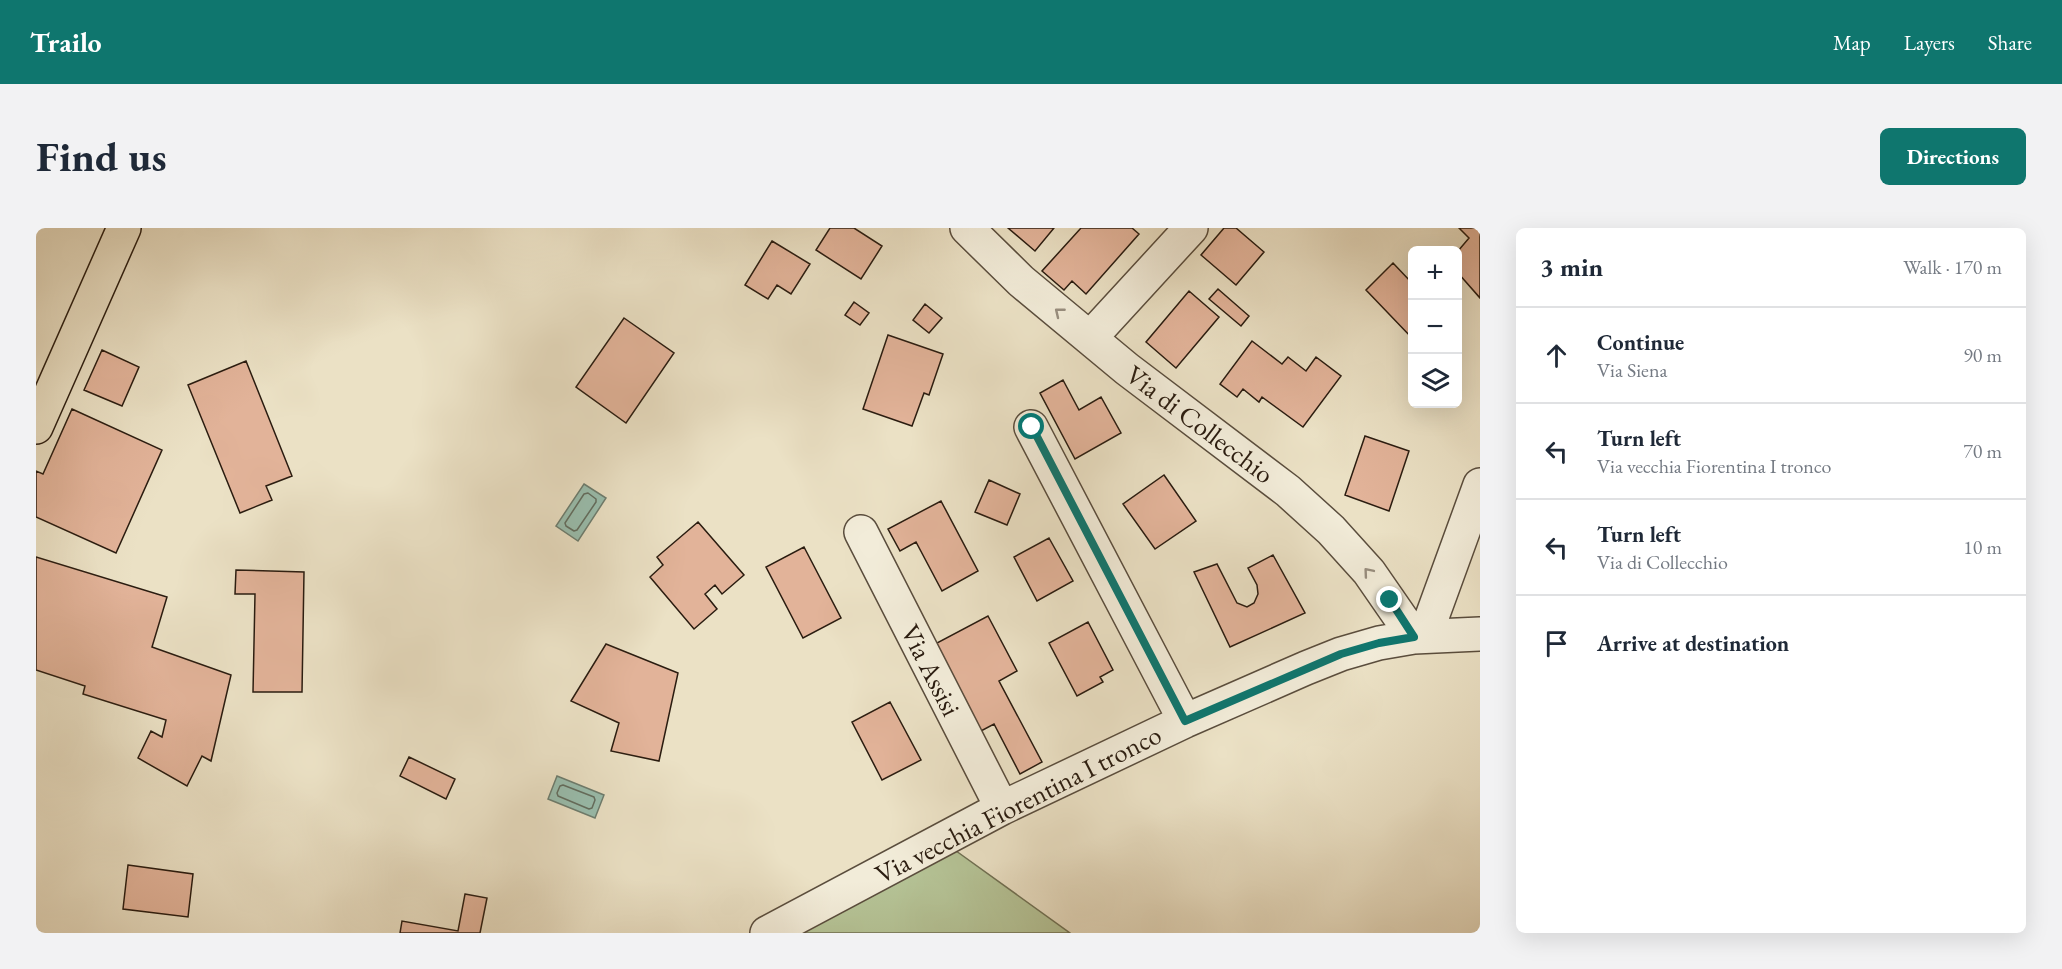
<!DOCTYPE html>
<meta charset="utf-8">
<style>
body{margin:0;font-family:"EB Garamond",serif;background:#f2f2f3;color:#1f2937}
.controls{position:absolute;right:18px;top:18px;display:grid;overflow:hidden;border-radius:9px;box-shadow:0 6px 24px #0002}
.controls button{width:54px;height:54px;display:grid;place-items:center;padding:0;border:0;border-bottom:2px solid #e0e1e3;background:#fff;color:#1f2937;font:30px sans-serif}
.stop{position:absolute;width:18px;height:18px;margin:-14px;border:4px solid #0f766e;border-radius:50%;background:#fff}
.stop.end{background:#0f766e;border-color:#fff;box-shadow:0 2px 6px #0008}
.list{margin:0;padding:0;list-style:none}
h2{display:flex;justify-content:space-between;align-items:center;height:78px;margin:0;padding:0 24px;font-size:26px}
h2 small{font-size:20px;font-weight:400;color:#747a83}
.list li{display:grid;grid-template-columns:39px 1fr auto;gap:18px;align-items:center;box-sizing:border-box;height:96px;padding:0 24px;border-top:2px solid #e0e1e3}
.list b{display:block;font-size:22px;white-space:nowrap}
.list p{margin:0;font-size:20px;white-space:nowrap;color:#747a83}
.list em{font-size:20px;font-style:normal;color:#747a83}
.icon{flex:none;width:33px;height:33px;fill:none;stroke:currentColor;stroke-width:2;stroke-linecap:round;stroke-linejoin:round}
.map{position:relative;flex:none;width:1444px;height:705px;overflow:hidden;border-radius:9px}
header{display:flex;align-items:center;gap:36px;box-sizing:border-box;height:84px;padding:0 30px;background:#0f766e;color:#fff}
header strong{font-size:28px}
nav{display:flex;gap:33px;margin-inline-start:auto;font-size:21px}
.intro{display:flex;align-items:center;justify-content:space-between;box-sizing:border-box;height:144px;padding:0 36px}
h1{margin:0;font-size:42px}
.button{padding:15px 27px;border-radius:9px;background:#0f766e;color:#fff;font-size:21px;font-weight:700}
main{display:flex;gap:36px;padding:0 36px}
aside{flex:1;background:#fff;border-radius:9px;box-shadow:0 6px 24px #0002}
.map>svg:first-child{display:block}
.green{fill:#b5c396;stroke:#707053;stroke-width:1.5}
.water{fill:#99beae;stroke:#6d7d6f;stroke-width:1.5}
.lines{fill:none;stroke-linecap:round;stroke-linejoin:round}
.shore{stroke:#626d5f;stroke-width:1.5}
.building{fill:#e2b399;stroke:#2a1c10;stroke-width:1.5}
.minor-casing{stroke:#5a4d3d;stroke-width:36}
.major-casing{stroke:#2a1c10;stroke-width:36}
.minor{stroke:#f2ecd9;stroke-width:33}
.major{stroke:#ebe1c5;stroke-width:33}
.oneway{stroke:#988e7f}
.route{stroke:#0f766e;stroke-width:8}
.labels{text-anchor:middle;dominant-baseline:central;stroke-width:5;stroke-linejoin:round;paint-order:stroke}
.street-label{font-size:27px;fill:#2a1c10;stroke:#f2ecd9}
</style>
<header>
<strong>Trailo</strong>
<nav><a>Map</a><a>Layers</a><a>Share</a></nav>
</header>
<div class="intro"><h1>Find us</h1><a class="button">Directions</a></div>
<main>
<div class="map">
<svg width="1444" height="705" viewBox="0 0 1444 705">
<rect width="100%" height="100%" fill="#ebe1c5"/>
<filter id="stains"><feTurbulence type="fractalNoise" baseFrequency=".00333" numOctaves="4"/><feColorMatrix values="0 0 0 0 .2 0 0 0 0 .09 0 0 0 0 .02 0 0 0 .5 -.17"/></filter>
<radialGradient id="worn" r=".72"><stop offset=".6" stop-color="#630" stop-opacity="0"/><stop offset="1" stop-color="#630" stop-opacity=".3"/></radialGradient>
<path class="green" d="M916 620 1034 705H759Z"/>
<path class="water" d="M548 256 570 270 542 313 520 298Z
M521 548 568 567 559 590 512 571Z"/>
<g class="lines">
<path class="shore" d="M552 265 560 271V274L541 302 538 303 530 298 529 295 548 266Z
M527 557 558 569 559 572 556 580 553 581 522 568 521 565 524 558Z"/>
</g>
<path class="building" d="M794 0H818L846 18 825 51 780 22Z
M972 0H1018L999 23Z
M1045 0H1096L1103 6 1050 66 1036 53 1028 62 1006 43Z
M1188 0H1200L1228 24 1200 57 1165 27Z
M1423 0H1444V70L1422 45V23L1433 10Z
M736 13 774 36 755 66 741 57 732 71 709 57Z
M1357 35 1376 55 1375 109 1330 62Z
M1182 61 1213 88 1205 98 1173 71Z
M1153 63 1183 89 1140 140 1110 114Z
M818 74 833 85 824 97 809 87Z
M889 76 906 90 893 105 877 92Z
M588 90 638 125 590 195 540 159Z
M852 107 907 126 893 167 888 165 876 198 827 181Z
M1216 113 1246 136 1252 129 1270 143 1280 129 1305 148 1267 199 1226 169 1223 174 1207 161 1201 169 1184 156Z
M66 122 103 139 86 178 48 162Z
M210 133 256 248 230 258 236 272 204 285 152 157Z
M1027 152 1043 182 1065 169 1085 205 1039 231 1004 165Z
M36 181 126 222 80 325 0 289V243L7 246Z
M1329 208 1373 223 1353 283 1309 267Z
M1128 247 1160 293 1119 321 1087 276Z
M953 252 984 266 971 297 939 284Z
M905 273 942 343 906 363 880 314 864 323 852 301Z
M662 294 708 347 686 366 679 357 669 366 681 381 658 401 614 349 627 337 621 329Z
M1013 310 1037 353 1001 373 978 329Z
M768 319 805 390 767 410 730 339Z
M1237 327 1269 385 1194 419 1158 344 1181 336 1201 375 1211 379 1218 375 1222 366 1221 357 1212 340Z
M0 329 131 369 116 419 195 447 175 533 166 528 151 558 102 530 115 503 126 509 130 492 47 466 49 458 0 442Z
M200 342 268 344 266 464H217L219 366H199Z
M952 388 981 443 963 453 1006 534 984 546 958 496 945 503 899 416Z
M1052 394 1077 442 1064 449 1067 454 1041 468 1013 415Z
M570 416 642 445 623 533 575 523 583 495 535 473Z
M854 474 885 532 846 552 816 494Z
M373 529 419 551 410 571 364 548Z
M92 637 157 646 152 689 87 681Z
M429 666 451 670 444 705H364L366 693 422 703Z"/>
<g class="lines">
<g class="minor-casing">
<path id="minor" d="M931 0 985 53 1091 141 1252 263 1295 302 1333 344 1378 409
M1054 110 1155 0
M995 199 1149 493
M825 304 966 580
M1389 408 1444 257
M731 705 966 580 1149 493 1270 440 1305 426 1343 415 1378 409 1444 406"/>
</g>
<g class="major-casing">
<path id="major" d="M0 199 88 0"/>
</g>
<use href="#minor" class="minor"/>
<use href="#major" class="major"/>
</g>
<defs><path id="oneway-chevron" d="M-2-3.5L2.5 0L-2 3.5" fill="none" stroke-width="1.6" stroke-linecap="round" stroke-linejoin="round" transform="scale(1.5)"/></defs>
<g class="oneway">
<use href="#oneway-chevron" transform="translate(1023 84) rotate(-141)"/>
<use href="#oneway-chevron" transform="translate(1332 344) rotate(-130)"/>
</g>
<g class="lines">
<path class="route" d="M996 199 1149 493 1305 426 1343 415 1378 409 1354 372"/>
</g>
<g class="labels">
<g class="street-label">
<text transform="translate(1164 196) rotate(37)">Via di Collecchio</text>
<text transform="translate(895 442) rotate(63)">Via Assisi</text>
<text transform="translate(982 576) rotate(-27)">Via vecchia Fiorentina I tronco</text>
</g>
</g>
<rect width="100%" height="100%" filter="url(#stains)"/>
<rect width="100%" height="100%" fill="url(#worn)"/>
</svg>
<div class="controls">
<button>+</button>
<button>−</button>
<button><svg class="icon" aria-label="layers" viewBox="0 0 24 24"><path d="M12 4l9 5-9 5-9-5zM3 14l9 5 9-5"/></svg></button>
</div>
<div class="stop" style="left:996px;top:199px"></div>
<div class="stop end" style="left:1354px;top:372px"></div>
</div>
<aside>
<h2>3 min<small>Walk · 170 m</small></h2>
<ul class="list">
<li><svg class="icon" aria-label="ahead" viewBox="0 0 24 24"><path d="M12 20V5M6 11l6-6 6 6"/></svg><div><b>Continue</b><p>Via Siena</p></div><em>90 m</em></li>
<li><svg class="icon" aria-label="left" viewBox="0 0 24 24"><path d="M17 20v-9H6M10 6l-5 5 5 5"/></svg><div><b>Turn left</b><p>Via vecchia Fiorentina I tronco</p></div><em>70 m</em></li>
<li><svg class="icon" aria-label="left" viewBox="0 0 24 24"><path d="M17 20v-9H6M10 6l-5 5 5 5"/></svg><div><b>Turn left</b><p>Via di Collecchio</p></div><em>10 m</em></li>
<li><svg class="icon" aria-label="arrive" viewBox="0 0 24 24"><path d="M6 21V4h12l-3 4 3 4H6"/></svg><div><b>Arrive at destination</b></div></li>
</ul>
</aside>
</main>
